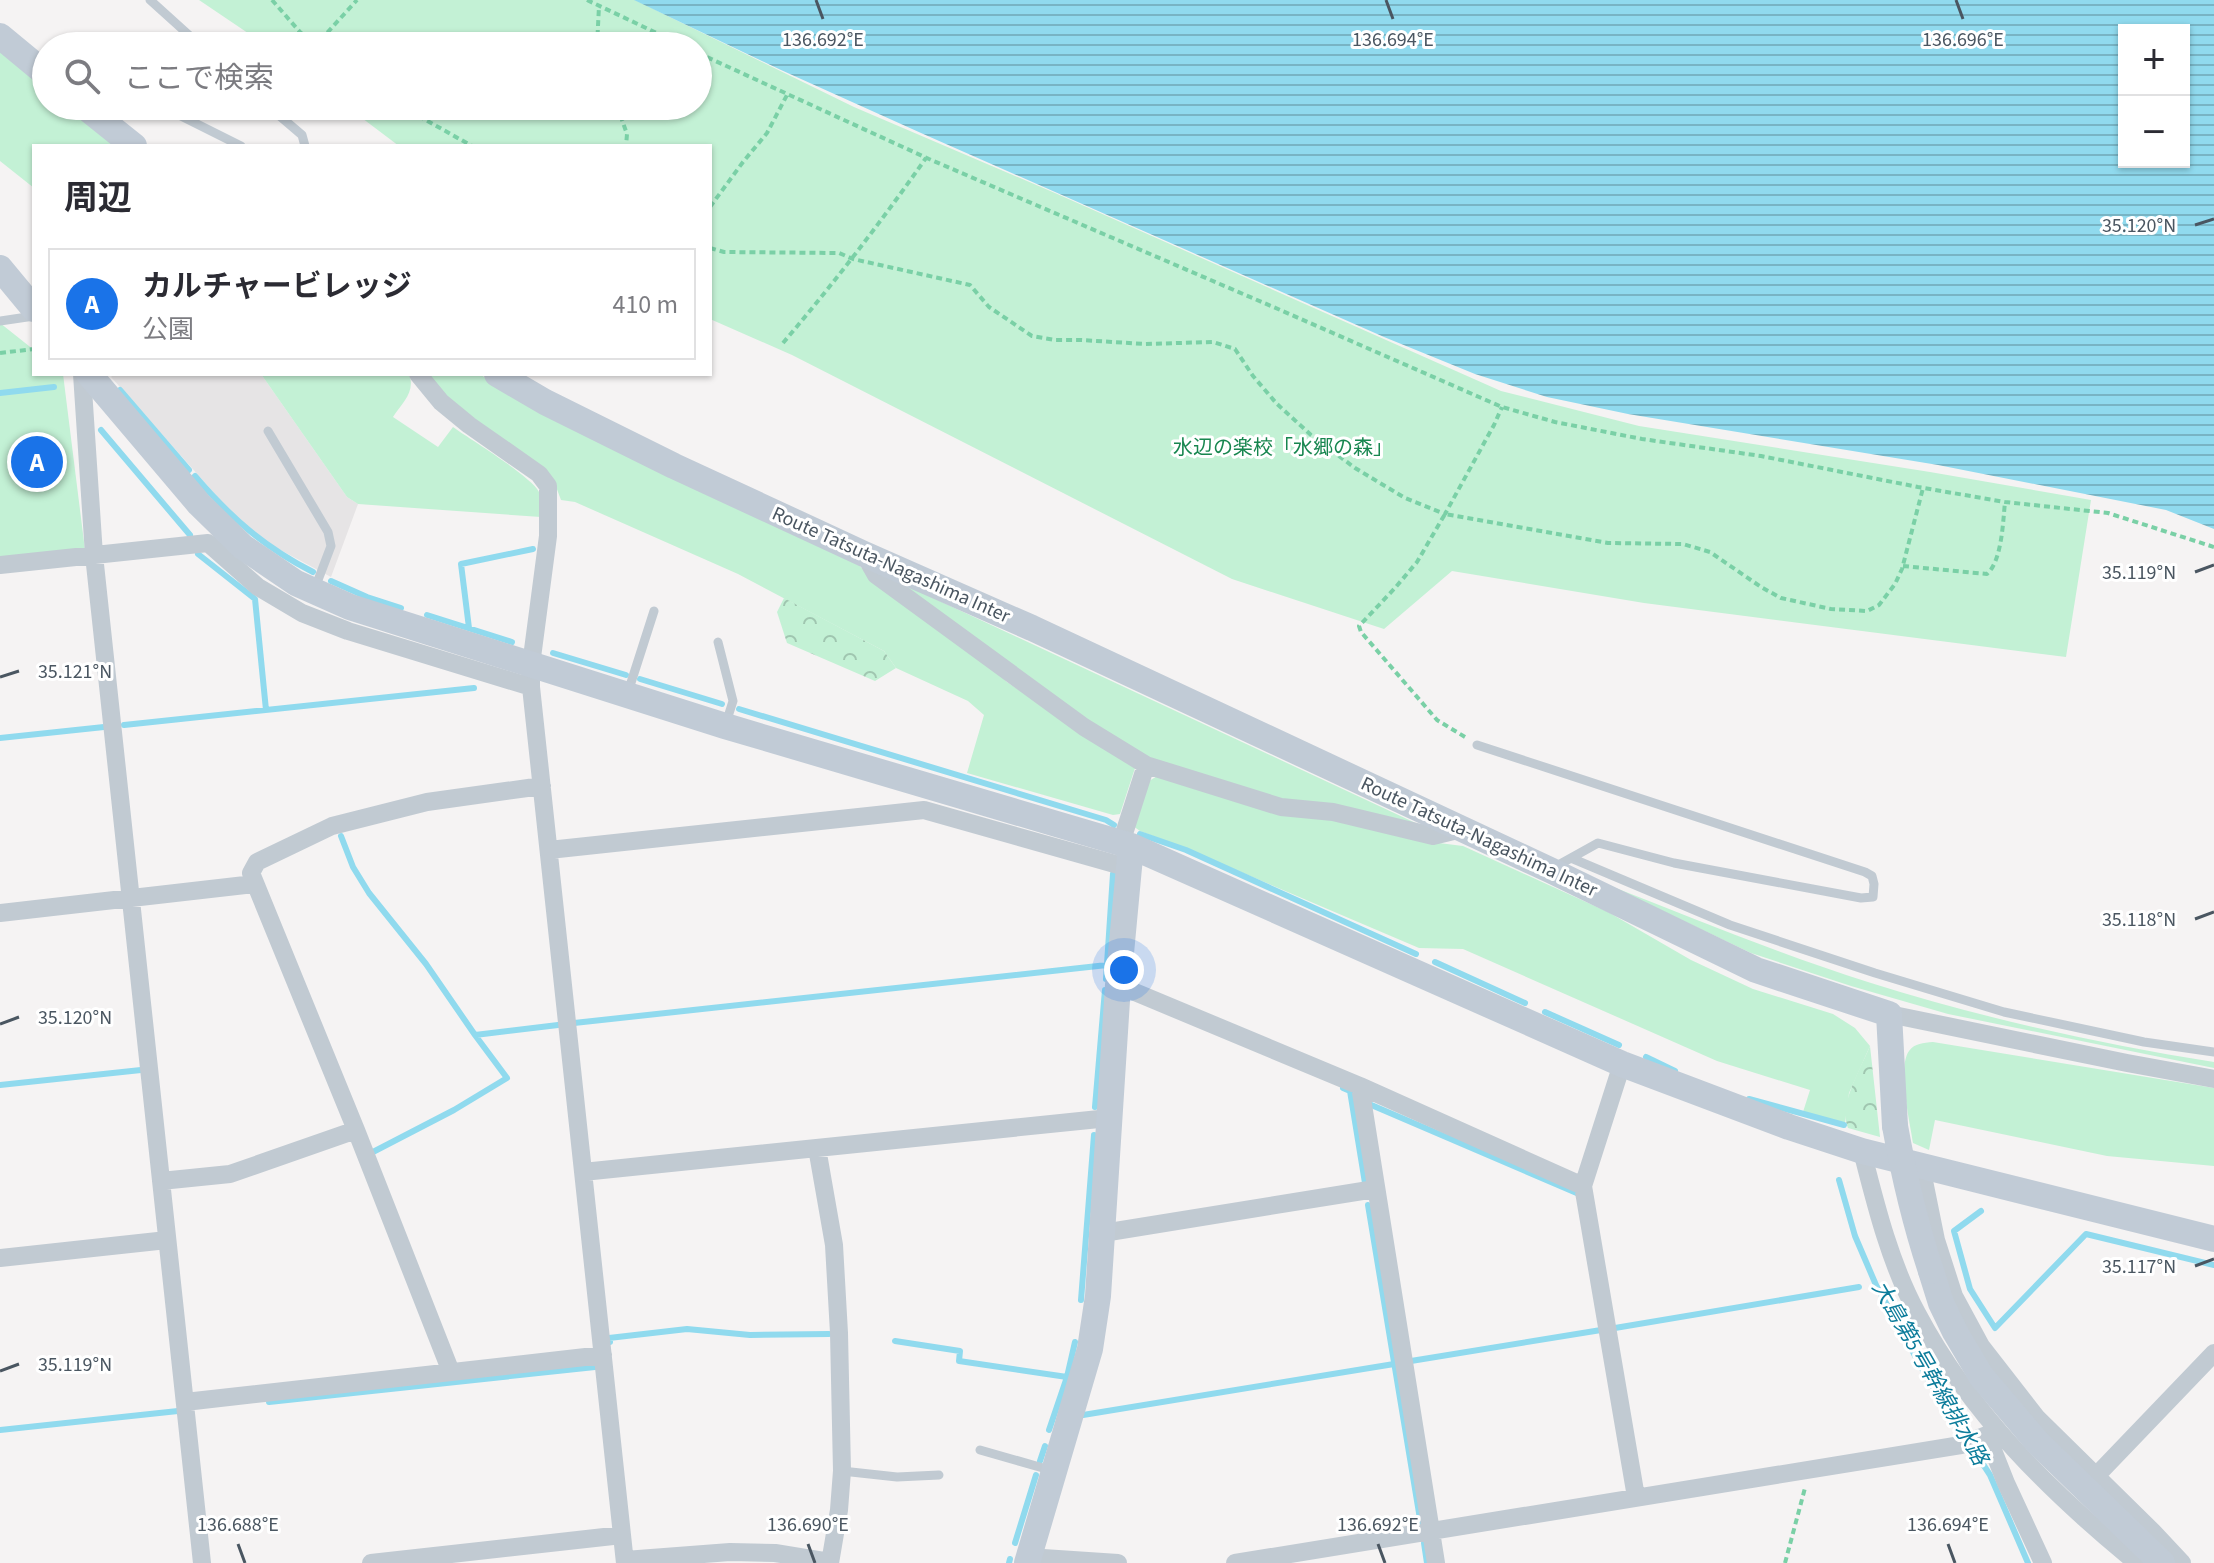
<!DOCTYPE html>
<html lang="ja">
<meta charset="utf-8">
<style>
body{margin:0;font-family:"Source Sans 3","Noto Sans JP",sans-serif;background:#f2f2f3;color:#2b2b33}
.controls{position:absolute;right:24px;top:24px;display:grid;overflow:hidden;border-radius:0px;box-shadow:0 2px 6px #0004}
.controls button{width:72px;height:72px;display:grid;place-items:center;padding:0;border:0;border-bottom:2px solid #e1e1e2;background:#fff;color:#2b2b33;font:40px sans-serif}
.you{position:absolute;left:1124px;top:970px;width:28px;height:28px;margin:-20px;border:6px solid #fff;border-radius:50%;background:#1a73e8;box-shadow:0 0 0 12px #1a73e833}
.badge{display:grid;place-items:center;width:52px;height:52px;border-radius:50%;background:#1a73e8;color:#fff;font-size:26px;font-weight:700}
.pin{position:absolute;translate:-50% -50%;border:4px solid #fff;box-shadow:0 2px 8px #0006}
.list{margin:0;padding:0;list-style:none}
h2{display:flex;justify-content:space-between;align-items:center;height:104px;margin:0;padding:0 32px;font-size:34px}
h2 small{font-size:26px;font-weight:400;color:#7c7c81}
.list li{display:grid;grid-template-columns:52px 1fr auto;gap:24px;align-items:center;box-sizing:border-box;height:112px;margin:0 16px 16px;padding:0 16px;border:2px solid #e1e1e2;border-radius:0px}
.list b{display:block;font-size:30px;white-space:nowrap}
.list p{margin:0;font-size:26px;white-space:nowrap;color:#7c7c81}
.list em{font-size:26px;font-style:normal;color:#7c7c81}
.icon{flex:none;width:44px;height:44px;fill:none;stroke:currentColor;stroke-width:2;stroke-linecap:round;stroke-linejoin:round}
.map{position:relative;flex:none;width:2214px;height:1563px;overflow:hidden}
.search{position:absolute;background:#fff;box-shadow:0 2px 6px #0004;left:32px;top:32px;width:680px;height:88px;display:flex;align-items:center;gap:20px;box-sizing:border-box;padding:0 28px;border-radius:44px;color:#7c7c81;font-size:30px}
.panel{position:absolute;background:#fff;box-shadow:0 2px 6px #0004;left:32px;top:144px;width:680px;height:232px;border-radius:0px}
.map>svg:first-child{display:block}
.education{fill:#e6e4e5}
.green{fill:#c3f1d5}
.forest{fill:url(#forest-crowns)}
.water{fill:url(#water-rules);fill-rule:evenodd}
.lines{fill:none;stroke-linecap:round;stroke-linejoin:round}
.stream{stroke:#90daee;stroke-width:6}
.path{stroke:#7ad0a6;stroke-width:4;stroke-dasharray:6 4;stroke-linecap:butt}
.lane{stroke:#c1cad2;stroke-width:9}
.street{stroke:#c1cad2;stroke-width:18}
.secondary{stroke:#c1cbd6;stroke-width:26}
.secondary-bridge{stroke:#c1cbd6;stroke-width:26}
.ticks{fill:none;stroke:#4a5661;stroke-width:3}
.labels{text-anchor:middle;dominant-baseline:central;stroke-width:6;stroke-linejoin:round;paint-order:stroke}
.park-label{font-size:20px;fill:#17864f;stroke:#fff}
.street-label{font-size:20px;fill:#4a5661;stroke:#fff}
.water-label{font-size:22px;font-style:italic;fill:#0c7c9b;stroke:#fff}
.ticks-label{font-size:20px;text-anchor:middle;fill:#4a5661;stroke:#fff;stroke-width:6;stroke-linejoin:round;paint-order:stroke}
</style>
<div class="map">
<svg width="2214" height="1563" viewBox="0 0 2214 1563">
<defs>
<pattern id="forest-crowns" width="20" height="18" patternUnits="userSpaceOnUse" patternTransform="scale(2)"><rect width="20" height="18" fill="#c3f1d5"/><path d="M2 6a3 3 0 1 1 6 0M12 15a3 3 0 1 1 6 0" fill="none" stroke="#a0c6b0"/></pattern>
<pattern id="water-rules" width="6" height="5" patternUnits="userSpaceOnUse" patternTransform="scale(2)"><rect width="6" height="5" fill="#90daee"/><path d="M0 2.5h6" fill="none" stroke="#78b4c4"/></pattern>
</defs>
<rect width="100%" height="100%" fill="#f5f3f3"/>
<path class="education" d="M114 374H261L347 497 358 504 331 577 273 546 246 526 223 503 111 377Z"/>
<path class="green" d="M199 0H635L854 107 1055 193 1501 391 1639 426 1930 472 2091 500 2066 657 1644 603 1452 571 1384 629 1232 579 792 355 710 319V146H399L346 106H698V46H267Z
M0 48 46 84V106H75L127 146H34V188L0 161Z
M0 323 34 350V374H63L85 550 0 560Z
M261 374H409C416 392 402 403 393 417L438 447 453 427C471 440 531 476 539 492 543 500 542 509 541 517L358 504 347 497Z
M427 374H479L543 410 858 564 874 582 977 653 1007 682 1135 768 1120 814 1113 815 967 773 984 715 968 701 896 668 884 651 738 574 575 502 561 500 555 484 466 417Z
M884 575 1422 826 1285 804 1146 758 1085 720Z
M1159 775 1333 816 1423 841 1463 846 1608 912 1691 960 1753 989 1833 1014 1855 1028 1870 1046 1849 1093 1845 1123 1803 1112 1810 1090 1717 1061 1463 949 1419 948 1187 849 1140 831 1133 826 1149 781Z
M1608 885C1695 919 1782 955 1871 983 1983 1018 2098 1044 2214 1062V1068L1948 1014 1851 986 1751 953Z
M1933 1042 2214 1088V1166L2107 1156 1935 1120 1929 1150 1913 1143C1910 1122 1897 1068 1909 1051 1915 1043 1923 1043 1933 1042Z"/>
<path class="forest" d="M784 598 884 651 896 668 875 681 787 643 777 612Z
M1870 1046 1880 1137 1848 1128C1838 1105 1861 1068 1870 1046Z"/>
<path class="water" d="M634 0H2214V529L2166 510 1938 465 1628 414 1547 397 1475 374 1384 337 921 133 781 70ZM2124 30H2184V162H2124Z"/>
<g class="lines">
<path class="stream" d="M120 390 189 470
M0 393 54 387
M101 430 190 535
M195 476C231 518 264 547 313 572
M198 554 255 599 266 710
M331 581 367 597 401 608
M427 615 512 642
M469 628 461 564 533 549
M553 653 626 675
M640 679 722 704
M739 709 1106 820 1114 825
M124 725 474 688
M0 738 104 727
M1140 834 1186 850 1416 954
M341 836 353 867 369 893 426 964 475 1035 558 1025
M1435 962 1525 1003
M1106 979 1113 874
M1545 1012 1619 1045
M574 1023 1107 965
M1646 1057 1675 1071
M0 1085 141 1070
M1343 1088 1350 1091 1365 1183
M1749 1099 1844 1125
M1369 1104 1579 1194
M1095 1107 1105 990
M371 1153 454 1110 507 1078 475 1035
M1839 1180 1855 1236 1876 1285 1929 1381 1990 1475 2028 1563
M1368 1205 1421 1525
M1981 1211 1954 1231 1970 1289 1995 1328 2086 1234 2214 1265
M1081 1300 1094 1135
M1615 1328 1859 1287
M895 1341 960 1351 959 1361 1067 1377
M610 1342 609 1338 687 1329 750 1335 829 1334
M1411 1361 1601 1330
M269 1402 595 1367
M1083 1415 1394 1364
M0 1430 178 1411
M1049 1430 1067 1377 1075 1342
M1040 1461 1045 1446
M1015 1543 1036 1475
M1424 1543 1427 1563
M1009 1563 1010 1559"/>
<path class="path" d="M272 0 300 32 316 45 357 0
M587 0 684 46
M597 46 599 6
M698 53 929 159 1278 309 1502 407 1555 422 1642 439 1761 456 1918 487 2005 502 2108 513 2214 547
M401 106 472 146
M617 106 627 134 626 146
M710 207 743 162 767 133 787 95
M710 248 724 252 839 253 853 259 970 285 989 307 1032 336 1055 340H1082L1145 344 1213 342 1235 349 1253 376 1277 404 1311 435 1355 468 1405 498 1445 514 1494 425 1502 407
M783 343C834 283 881 222 926 158
M0 353 34 349
M1903 566 1987 574C2002 561 2003 521 2005 502
M1465 737 1437 720 1361 632 1359 626 1395 588 1417 562 1445 514 1608 543 1683 544 1710 552 1761 587 1781 598 1831 609 1867 611 1879 605 1895 584 1902 569 1923 488
M1785 1563 1805 1488"/>
<path class="lane" d="M150 0 201 46
M161 106 241 146
M268 106 302 135 305 146
M0 321 34 316
M268 431 328 532 331 546 315 588
M718 642 733 701 726 723
M628 692 654 611
M1477 745 1865 872 1872 876 1874 884 1873 897 1861 898 1674 863 1598 843 1553 868
M1571 858 1730 925 1875 973 2004 1012 2144 1042 2214 1052
M980 1450 1050 1470
M842 1471 897 1477 939 1475"/>
<path class="street" d="M82 374 94 555 202 1563
M418 374 441 402 469 425 539 474 548 486V536L531 665V687L625 1563
M864 554 876 575 1084 727 1146 765 1281 807 1333 812 1433 836 1462 829
M0 565 208 543 258 587 302 613 348 631 531 687
M1121 843 1146 765
M549 850 924 810 1129 868
M0 913 254 884
M1118 985 1360 1086 1583 1186
M1889 1014 2127 1063 2214 1079
M1622 1064 1583 1186 1636 1497
M1360 1086 1436 1563
M817 1148 834 1245 839 1333 842 1471 839 1510 830 1563
M1862 1151C1876 1206 1890 1263 1917 1313 1970 1413 2050 1492 2137 1563
M1921 1166 1936 1240 1954 1296 1981 1346 2037 1418 2153 1532 2182 1563
M583 1172 1109 1118
M161 1181 230 1174 356 1130
M1103 1233 1375 1189
M0 1258 167 1240
M451 1372 356 1130 251 873 257 862 332 826 427 802 542 786
M185 1402 603 1355
M1987 1435 2006 1483 2043 1563
M2096 1476 2214 1353
M1028 1557 1118 1563
M625 1560 730 1552 775 1553 830 1562
M371 1563 622 1535
M1235 1563 1961 1445 1987 1435 1995 1428"/>
<path class="secondary" d="M0 36 46 74
M84 106 134 146
M0 268 34 309
M89 374 199 504 243 547 296 583 350 607 725 726 1131 846 1622 1064 1789 1127 1862 1151 2214 1239
M497 374 545 402 674 466 864 554 1032 628 1550 870 1756 970 1889 1014 1895 1126
M1931 1271 1941 1303 1955 1332 1981 1376 2037 1442 2162 1563
M1027 1563 1090 1349 1098 1296 1118 985 1131 846"/>
<path class="secondary-bridge" d="M1895 1126C1904 1176 1915 1223 1931 1271"/>
</g>
<path class="ticks" d="M816 0 823 19M1386 0 1393 19M1956 0 1963 19M2195 225 2214 219M2195 572 2214 565M0 677 19 671M2195 919 2214 912M0 1024 19 1017M2195 1266 2214 1259M0 1371 19 1364M238 1544 245 1563M808 1544 815 1563M1378 1544 1385 1563M1948 1544 1955 1563"/>
<g class="labels">
<g class="park-label">
<text x="1283" y="448">水辺の楽校「水郷の森」</text>
</g>
<g class="street-label">
<text transform="translate(891 565) rotate(24)">Route Tatsuta-Nagashima Inter</text>
<text transform="translate(1479 837) rotate(25)">Route Tatsuta-Nagashima Inter</text>
</g>
<g class="water-label">
<text transform="translate(1930 1373) rotate(60)">大島第5号幹線排水路</text>
</g>
</g>
<g class="ticks-label">
<text x="823" y="46">136.692°E</text>
<text x="1393" y="46">136.694°E</text>
<text x="1963" y="46">136.696°E</text>
<text x="2139" y="232">35.120°N</text>
<text x="2139" y="579">35.119°N</text>
<text x="75" y="678">35.121°N</text>
<text x="2139" y="926">35.118°N</text>
<text x="75" y="1024">35.120°N</text>
<text x="2139" y="1273">35.117°N</text>
<text x="75" y="1371">35.119°N</text>
<text x="238" y="1531">136.688°E</text>
<text x="808" y="1531">136.690°E</text>
<text x="1378" y="1531">136.692°E</text>
<text x="1948" y="1531">136.694°E</text>
</g>
</svg>
<div class="controls">
<button>+</button>
<button>−</button>
</div>
<div class="you"></div>
<div class="pin badge" style="left:37px;top:462px">A</div>
<div class="search"><svg class="icon" aria-label="search" viewBox="0 0 24 24"><circle cx="10" cy="10" r="6"/><path d="M15 15l6 6"/></svg>ここで検索</div>
<section class="panel">
<h2>周辺<small></small></h2>
<ul class="list">
<li><span class="badge">A</span><div><b>カルチャービレッジ</b><p>公園</p></div><em>410 m</em></li>
</ul>
</section>
</div>
